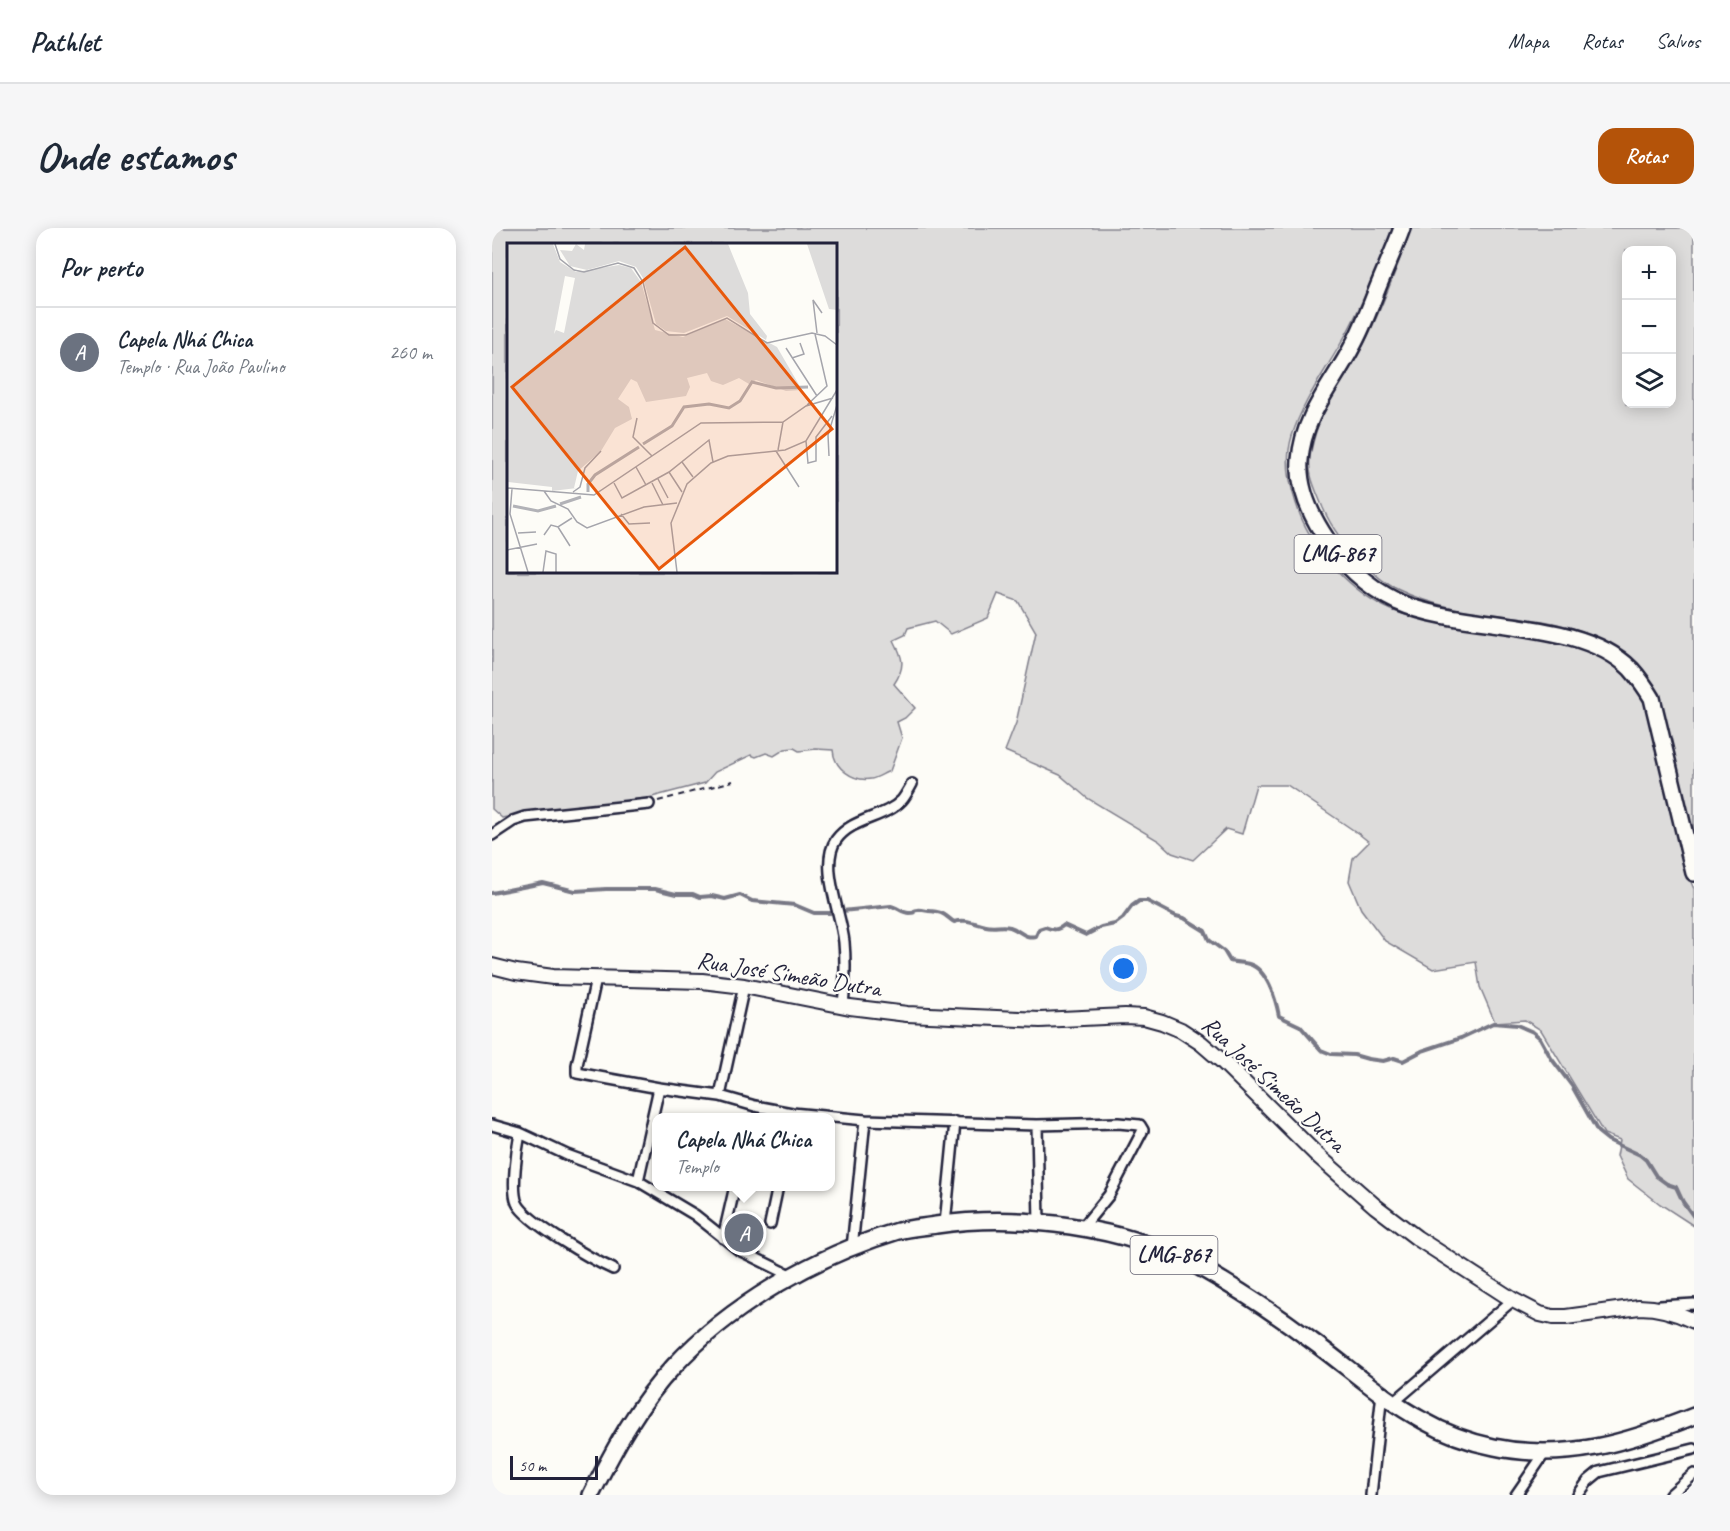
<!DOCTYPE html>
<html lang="pt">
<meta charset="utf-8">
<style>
body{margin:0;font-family:Caveat,sans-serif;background:#f6f6f7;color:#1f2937}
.controls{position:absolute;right:18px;top:18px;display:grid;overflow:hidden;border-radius:12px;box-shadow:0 3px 15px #0003}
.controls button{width:54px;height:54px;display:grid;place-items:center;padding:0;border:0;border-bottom:2px solid #e0e1e3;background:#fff;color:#1f2937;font:30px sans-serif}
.scale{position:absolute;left:18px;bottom:15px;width:88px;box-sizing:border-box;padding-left:6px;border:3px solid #22223b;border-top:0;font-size:16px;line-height:21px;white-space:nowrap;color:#22223b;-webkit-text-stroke:4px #fdfcf7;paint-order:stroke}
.you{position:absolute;left:632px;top:741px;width:21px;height:21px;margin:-15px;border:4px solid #fff;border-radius:50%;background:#1a73e8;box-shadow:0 0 0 9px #1a73e833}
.badge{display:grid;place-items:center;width:39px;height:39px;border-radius:50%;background:#b45309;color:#fff;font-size:20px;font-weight:700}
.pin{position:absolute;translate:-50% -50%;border:3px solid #fff;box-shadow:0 2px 6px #0006}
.popup{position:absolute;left:160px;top:885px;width:183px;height:78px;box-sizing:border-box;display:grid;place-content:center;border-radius:12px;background:#fff;filter:drop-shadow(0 2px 4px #0005);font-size:20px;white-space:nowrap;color:#747a83}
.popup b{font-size:22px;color:#1f2937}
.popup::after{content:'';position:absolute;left:50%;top:100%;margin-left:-12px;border:12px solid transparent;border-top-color:#fff}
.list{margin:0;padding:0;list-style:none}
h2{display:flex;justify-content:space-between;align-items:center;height:78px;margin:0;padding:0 24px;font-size:26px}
h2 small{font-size:20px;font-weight:400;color:#747a83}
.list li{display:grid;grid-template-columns:39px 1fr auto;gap:18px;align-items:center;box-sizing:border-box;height:90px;padding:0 24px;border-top:2px solid #e0e1e3}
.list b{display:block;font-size:22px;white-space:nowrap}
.list p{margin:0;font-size:20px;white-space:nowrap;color:#747a83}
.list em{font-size:20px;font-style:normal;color:#747a83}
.icon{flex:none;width:33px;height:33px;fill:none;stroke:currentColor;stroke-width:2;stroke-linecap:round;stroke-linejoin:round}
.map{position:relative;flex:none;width:1202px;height:1267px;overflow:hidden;border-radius:18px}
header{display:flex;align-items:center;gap:36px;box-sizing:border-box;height:84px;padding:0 30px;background:#fff;border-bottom:2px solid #e0e1e3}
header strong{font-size:28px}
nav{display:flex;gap:33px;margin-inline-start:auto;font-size:21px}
.intro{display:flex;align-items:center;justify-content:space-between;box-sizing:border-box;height:144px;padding:0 36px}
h1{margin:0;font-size:42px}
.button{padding:15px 27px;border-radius:18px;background:#b45309;color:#fff;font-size:21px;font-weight:700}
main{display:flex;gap:36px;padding:0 36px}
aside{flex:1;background:#fff;border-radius:18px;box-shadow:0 3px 15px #0003}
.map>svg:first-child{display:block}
.green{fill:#dddcdb;stroke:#807f8b;stroke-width:1.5;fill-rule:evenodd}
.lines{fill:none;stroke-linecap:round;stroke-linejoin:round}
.stream{stroke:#787885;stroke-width:4}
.street-casing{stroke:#22223b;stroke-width:14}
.secondary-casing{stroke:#22223b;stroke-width:18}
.primary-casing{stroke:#22223b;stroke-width:20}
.path{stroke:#22223b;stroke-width:2;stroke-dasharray:6 4.5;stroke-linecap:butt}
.street{stroke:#fdfcf7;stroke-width:9}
.secondary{stroke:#fdfcf7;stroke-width:14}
.primary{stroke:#fdfcf7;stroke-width:15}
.labels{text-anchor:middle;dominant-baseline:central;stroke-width:4.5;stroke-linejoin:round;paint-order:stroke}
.shield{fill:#fdfcf7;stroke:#646373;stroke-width:1.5}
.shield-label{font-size:22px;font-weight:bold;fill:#22223b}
.street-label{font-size:24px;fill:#22223b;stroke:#fdfcf7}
.inset-river{fill:none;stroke:#b2b2b7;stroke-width:3}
.inset-road{fill:none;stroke:#a5a5ac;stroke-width:1.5}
.view{fill:#e8590c;fill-opacity:0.15;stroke:#e8590c;stroke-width:3}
.inset-edge{fill:none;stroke:#22223b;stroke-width:3}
</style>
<header>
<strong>Pathlet</strong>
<nav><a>Mapa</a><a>Rotas</a><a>Salvos</a></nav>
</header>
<div class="intro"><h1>Onde estamos</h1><a class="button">Rotas</a></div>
<main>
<aside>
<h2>Por perto<small></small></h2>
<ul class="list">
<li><span class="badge" style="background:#6b7280">A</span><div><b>Capela Nhá Chica</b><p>Templo · Rua João Paulino</p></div><em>260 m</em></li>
</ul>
</aside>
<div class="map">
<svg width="1202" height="1267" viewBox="0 0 1202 1267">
<rect width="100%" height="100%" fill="#fdfcf7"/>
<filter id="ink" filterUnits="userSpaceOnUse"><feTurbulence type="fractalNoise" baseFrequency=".0167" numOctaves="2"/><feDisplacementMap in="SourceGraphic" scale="12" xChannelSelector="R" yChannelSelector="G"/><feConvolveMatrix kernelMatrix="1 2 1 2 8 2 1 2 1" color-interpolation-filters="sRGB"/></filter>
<g filter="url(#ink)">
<path class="green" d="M0 0H901C886 36 872 74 853 108 835 141 811 172 800 208 792 235 798 259 807 284 822 324 862 367 902 383 926 392 953 395 978 399 1009 404 1041 408 1072 413 1109 424 1140 441 1155 478L1187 619 1194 642 1202 661V998L1168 976 1136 951 1125 928 1128 912 1112 906 1049 802 1033 792 1003 794 988 759 984 734 941 741 893 713 869 681 857 653 861 630 877 614 867 606 795 557H764L750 606 734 601 701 632 680 625 667 613 595 570 568 547 513 523 524 495 544 404 526 373 506 366 496 390 459 406 443 393 416 400 413 407 402 412C411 430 414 438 402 456L423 480 413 490 405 494 410 510 398 543C392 545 385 550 379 551 361 554 342 540 341 522L324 521 307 523 302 520 293 521 282 528 274 525 264 529 259 527 223 544 213 555 156 570 35 585 10 590 0 581ZM16 16H344V344H16Z
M919 0H1202V614L1167 467C1102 363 999 407 907 362 893 356 881 345 871 335 854 319 840 301 831 280 823 260 814 245 819 223 821 214 824 202 828 193 839 167 858 143 871 118 890 80 905 40 919 0ZM1134 22H1180V176H1134Z"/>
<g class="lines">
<path class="stream" d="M0 665 51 655 83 663 114 661H163L184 666H201L208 669 220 668 233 671 248 667 260 673 303 677 322 685H338
M350 683 399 678C405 679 411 685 417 685 427 685 417 683 426 682 427 681 435 683 436 683 451 684 450 685 462 694 474 690 483 696 494 698 502 700 510 697 518 699 528 702 532 711 544 708L547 701 553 699C561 702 565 703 572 697L594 707 609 699 623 696 631 690 640 678 647 673H655L684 688 692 690 713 703 717 712 732 723 738 733C745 735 751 734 757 736 775 741 784 772 787 788L808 798 829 822 839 826 862 827 876 831 891 833 902 830 911 833 930 823 969 810 1001 795 1025 797 1041 804 1048 810 1059 830 1080 858 1106 904 1116 912 1148 927 1154 932 1164 948 1175 956 1184 959 1191 974 1202 989"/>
<g class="street-casing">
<path id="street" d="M0 607 21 593 33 589 157 576
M104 751 85 837V845L167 860 228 868 263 878 300 885 373 892 545 897 626 895 648 897 651 902 617 967 590 1000
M351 778C353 756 354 736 352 714 349 685 327 637 344 612 361 589 392 591 410 572 414 567 417 561 420 556
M228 868 252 758
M0 897 28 905 75 927 146 953 203 987 247 1022 300 1048
M545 897 547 995
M28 905C25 921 19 961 25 975 34 994 101 1032 121 1041
M146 953 167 860
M278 996 286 958
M453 996 463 894
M231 1010 243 958
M360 1020 373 892
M1168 1078 1202 1076
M902 1174 1021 1072
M879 1267 890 1165
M1024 1267 1052 1226
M1086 1267 1096 1253 1107 1244 1202 1221
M1178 1267 1202 1246"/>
</g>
<g class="secondary-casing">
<path id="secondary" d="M0 738 24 744 61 749 210 753 252 758 358 779 415 786 548 792 633 788 652 789 670 794 689 802 709 815 731 834 825 927 883 978 925 1010 1021 1072 1048 1086 1061 1089H1074L1147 1079C1167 1079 1184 1084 1202 1093"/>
</g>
<g class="primary-casing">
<path id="primary" d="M910 0C903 20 894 39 886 59 878 79 871 99 861 117 842 155 811 187 808 232 806 257 817 283 830 304 848 334 875 359 906 374 973 404 1086 388 1139 441 1147 450 1154 460 1160 470L1202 645
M99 1267C122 1221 146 1176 182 1138 239 1076 326 1027 406 1003 418 1000 432 999 444 997 528 985 632 998 707 1039 746 1061 784 1086 820 1113 855 1138 892 1172 930 1192 951 1204 977 1214 1002 1219 1073 1234 1137 1214 1202 1188"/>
</g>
<path class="path" d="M166 573 241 553"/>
<use href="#street" class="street"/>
<use href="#secondary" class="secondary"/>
<use href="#primary" class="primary"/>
</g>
</g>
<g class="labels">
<g class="shield">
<rect x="802.5" y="307" width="87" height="38" rx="4.5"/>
<rect x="638.5" y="1008" width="87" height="38" rx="4.5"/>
</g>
<g class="shield-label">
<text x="846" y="326">LMG-867</text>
<text x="682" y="1027">LMG-867</text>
</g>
<g class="street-label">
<text transform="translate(297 746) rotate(9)">Rua José Simeão Dutra</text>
<text transform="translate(782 856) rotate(43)">Rua José Simeão Dutra</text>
</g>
</g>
<g transform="translate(15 15)">
<rect width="330" height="330" fill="#fdfcf7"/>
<path d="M0 1H46L53 19 69 29 112 22 124 25 134 39 148 87 176 94 218 76 270 104 295 147 279 148 249 137 242 141 232 135 216 142 204 138 200 130 180 135 183 144 179 153 139 159 130 139 124 136 111 156 122 164 125 176 108 185 94 208 71 228 67 245H70L45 248V244L0 239ZM58 33 68 35 57 90 49 87 47 91ZM69 1 77 7 78 1H221L241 50 243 71 260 93 259 97 220 73 177 90 159 88 149 81 136 35 129 24 112 18 80 27 63 23 53 7 65 8ZM300 1H330V67L322 66Z" fill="#dddcdb" fill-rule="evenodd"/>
<path class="inset-river" d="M136 201 165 183 177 164 202 161 222 165 233 158 245 139 269 145 301 144M81 249V241L88 232 132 204M53 261 74 254M6 263 31 268 49 263"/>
<path class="inset-road" d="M48 1 53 16 67 27 77 29 111 20 127 25 136 39 146 80 162 92H179L220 75 260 100 305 90 318 93 330 102M310 90 306 57 315 70M279 105 310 153M285 115 297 111 293 100M300 162 320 143 308 91M130 175 126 194 145 213M299 198 301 220 309 218V194L325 173M271 207 276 179M269 208 292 244M322 213 321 192 330 162M175 219 186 234M129 224 139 242M162 229 175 249M151 236 161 255M107 240 115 255 162 229 202 197 206 219M145 240 156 262M0 245 87 252 194 180 276 179 299 163 326 155M5 246 3 271 21 329M37 248 44 258 61 266 70 279 80 285 137 264 170 260M66 249 73 244 78 225 94 208M114 271 122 281 143 280M51 284 63 303M11 290 29 289M37 292 44 282 51 284 65 275M0 307 30 301M36 329 39 308 49 311V329M170 329 164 280 180 241 204 220 221 213 278 207 299 198 330 147"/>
<path class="view" d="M178 4 325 186 152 326 5 144Z"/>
<rect width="330" height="330" class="inset-edge"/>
</g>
</svg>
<div class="controls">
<button>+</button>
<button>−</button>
<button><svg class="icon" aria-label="layers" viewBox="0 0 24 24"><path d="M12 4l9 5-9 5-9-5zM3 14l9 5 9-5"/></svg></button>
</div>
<div class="scale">50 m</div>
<div class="you"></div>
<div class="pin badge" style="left:252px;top:1005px;background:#6b7280">A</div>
<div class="popup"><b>Capela Nhá Chica</b>Templo</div>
</div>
</main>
